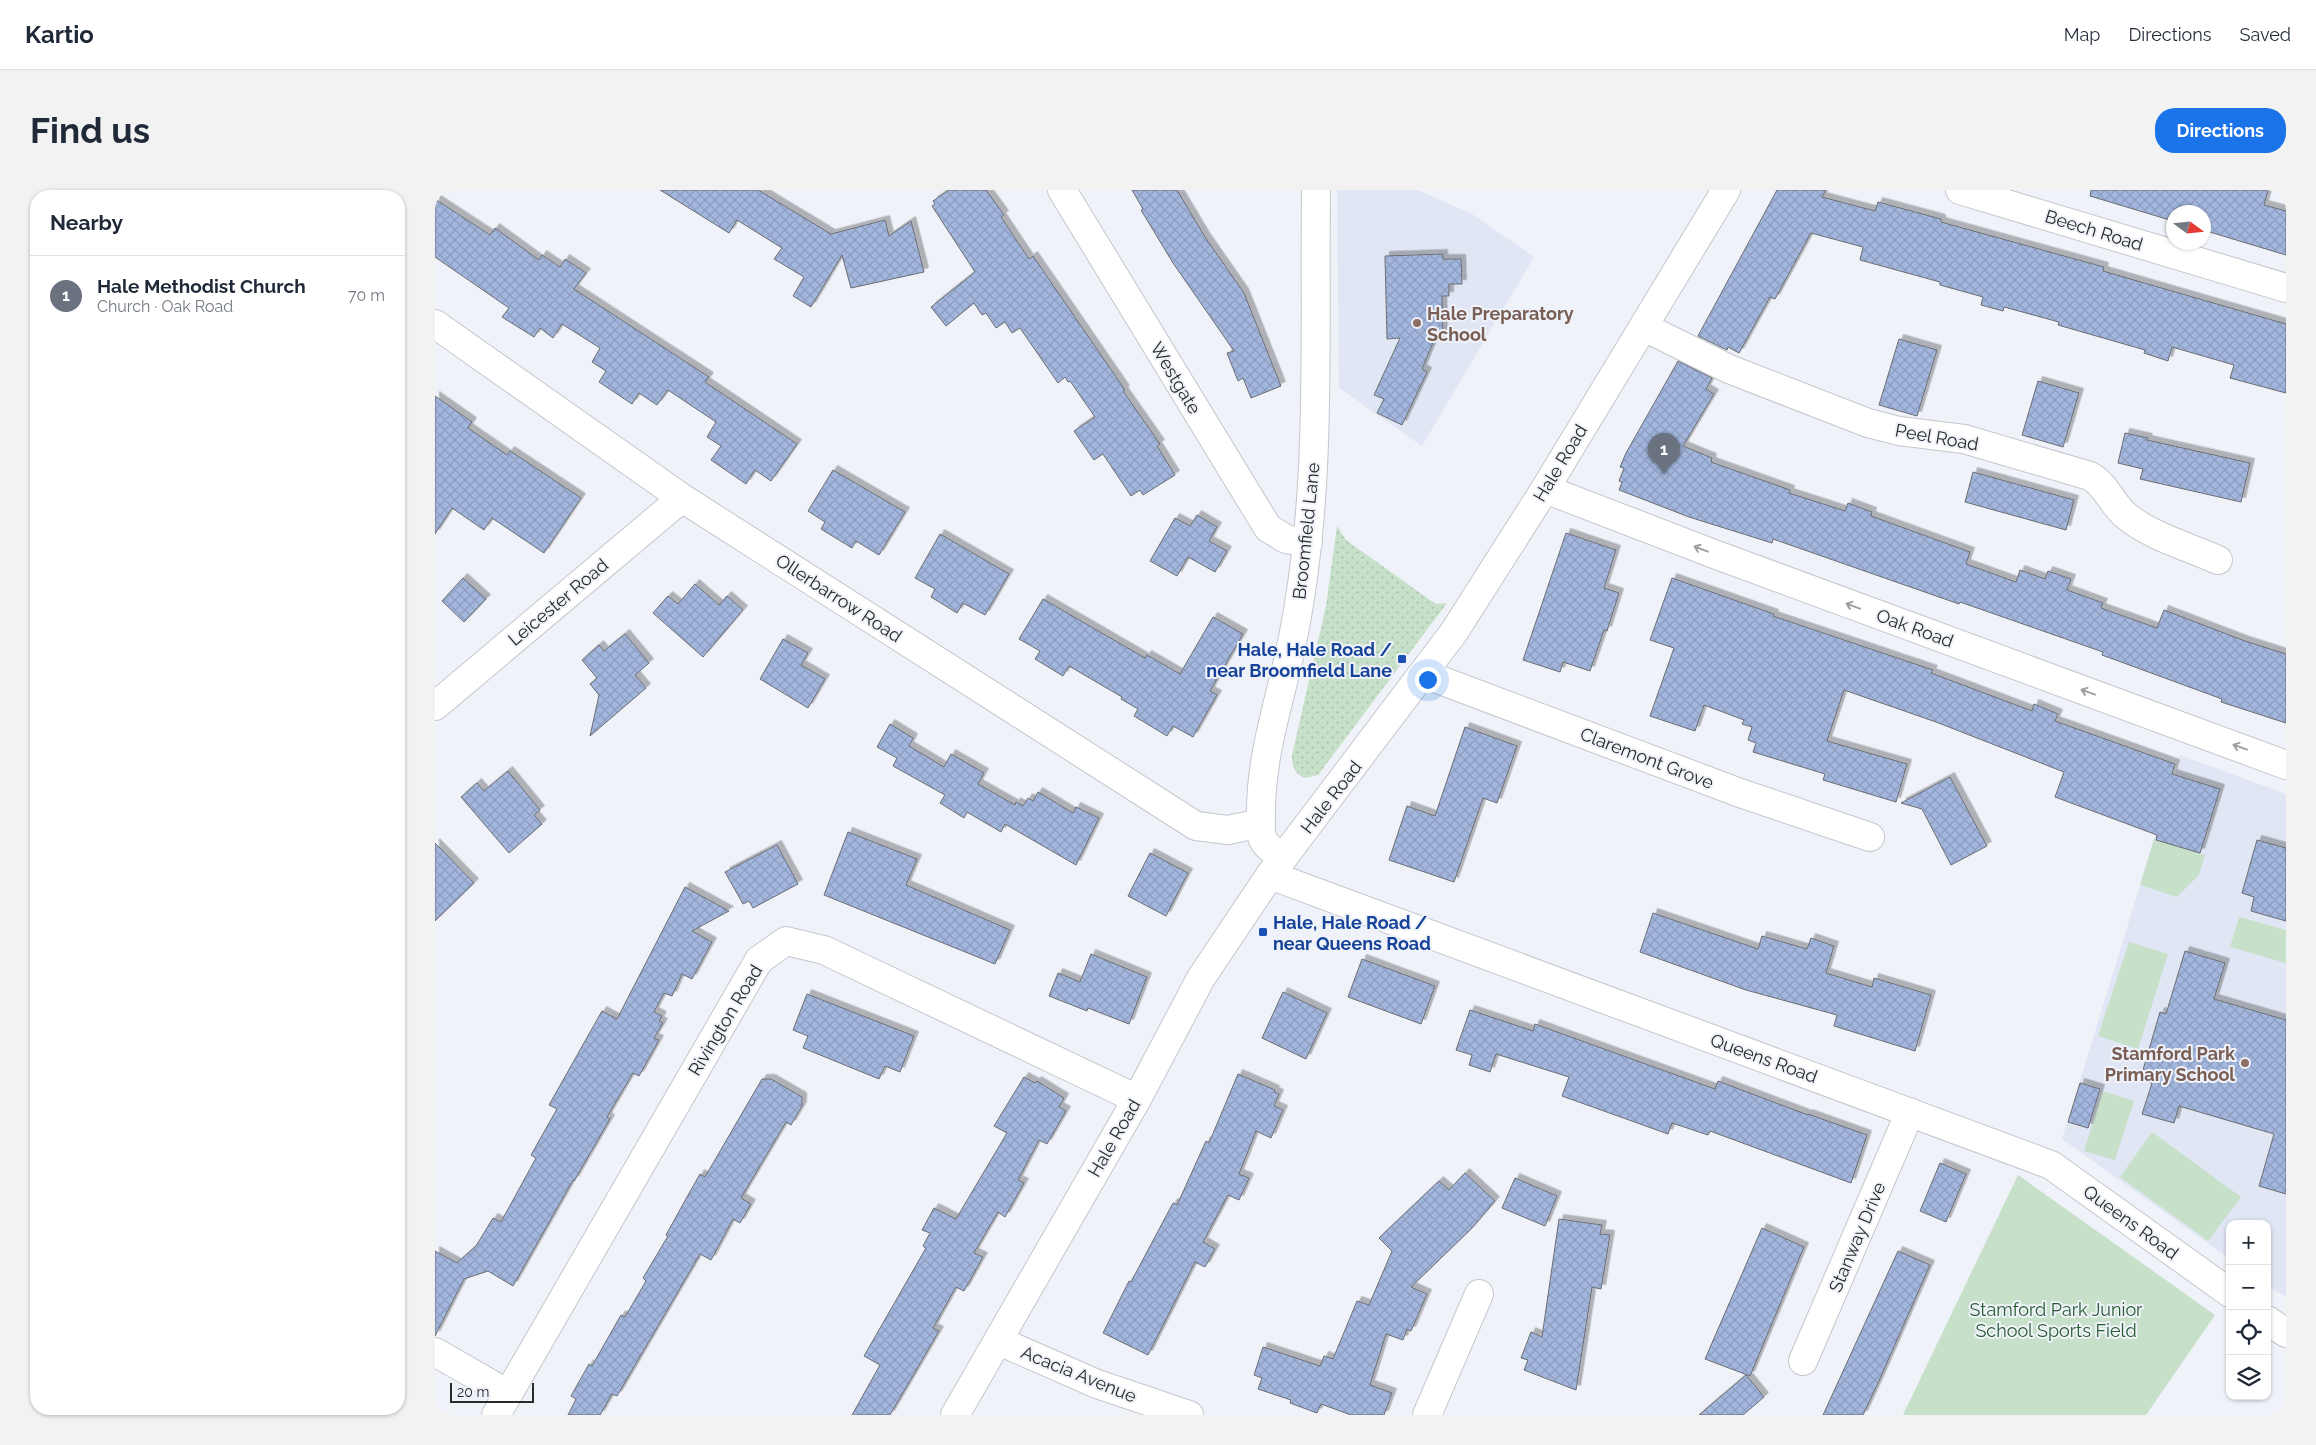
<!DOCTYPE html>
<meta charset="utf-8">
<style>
body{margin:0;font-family:Raleway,sans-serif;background:#f2f2f3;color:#1f2937}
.controls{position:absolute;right:15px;bottom:15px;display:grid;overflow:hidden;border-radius:10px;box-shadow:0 1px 4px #0004}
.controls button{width:45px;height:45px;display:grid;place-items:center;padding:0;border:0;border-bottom:1px solid #e0e1e3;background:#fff;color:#1f2937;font:25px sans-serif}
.compass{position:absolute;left:1731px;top:15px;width:45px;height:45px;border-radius:50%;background:#fff;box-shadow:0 1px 4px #0004;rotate:105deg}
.scale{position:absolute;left:15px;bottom:12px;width:84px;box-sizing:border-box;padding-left:5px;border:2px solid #28292b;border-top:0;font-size:14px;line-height:18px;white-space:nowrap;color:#28292b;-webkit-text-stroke:4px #eff2f8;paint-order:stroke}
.you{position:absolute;left:992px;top:489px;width:18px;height:18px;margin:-12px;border:4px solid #fff;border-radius:50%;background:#1a73e8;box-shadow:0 0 0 8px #1a73e833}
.badge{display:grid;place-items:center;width:32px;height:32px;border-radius:50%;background:#1a73e8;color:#fff;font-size:16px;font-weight:700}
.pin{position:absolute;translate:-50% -41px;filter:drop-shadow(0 1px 2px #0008)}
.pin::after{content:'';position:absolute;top:26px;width:18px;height:15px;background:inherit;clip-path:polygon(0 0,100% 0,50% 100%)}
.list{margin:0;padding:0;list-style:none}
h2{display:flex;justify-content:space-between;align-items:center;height:65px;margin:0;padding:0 20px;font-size:21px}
h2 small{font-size:16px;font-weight:400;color:#747a83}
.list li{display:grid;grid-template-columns:32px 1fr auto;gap:15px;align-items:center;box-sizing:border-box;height:80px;padding:0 20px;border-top:1px solid #e0e1e3}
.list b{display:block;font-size:19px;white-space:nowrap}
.list p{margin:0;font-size:16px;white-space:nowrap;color:#747a83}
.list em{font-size:16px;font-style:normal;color:#747a83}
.icon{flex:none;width:28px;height:28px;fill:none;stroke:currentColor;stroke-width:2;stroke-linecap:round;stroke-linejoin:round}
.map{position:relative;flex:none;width:1851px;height:1225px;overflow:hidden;border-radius:20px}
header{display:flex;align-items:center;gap:30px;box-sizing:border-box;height:70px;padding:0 25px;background:#fff;border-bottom:1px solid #e0e1e3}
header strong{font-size:24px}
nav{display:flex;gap:28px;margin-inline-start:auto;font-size:18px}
.intro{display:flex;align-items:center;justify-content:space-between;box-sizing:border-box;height:120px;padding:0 30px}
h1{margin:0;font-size:35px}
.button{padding:12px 22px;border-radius:20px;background:#1a73e8;color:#fff;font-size:18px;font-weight:700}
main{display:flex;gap:30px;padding:0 30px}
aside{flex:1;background:#fff;border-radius:20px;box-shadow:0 1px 4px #0004}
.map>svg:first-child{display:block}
.built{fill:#e0e6f3}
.grass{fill:url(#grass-dots)}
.park{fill:#c7e0ca}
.building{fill:url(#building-cross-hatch);stroke:#6b6d72;filter:url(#shadow)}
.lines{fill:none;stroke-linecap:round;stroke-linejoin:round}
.minor-casing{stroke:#c5c7cd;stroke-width:30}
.major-casing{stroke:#c5c7cd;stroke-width:30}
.minor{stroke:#fff;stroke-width:28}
.major{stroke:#fff;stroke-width:28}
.oneway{stroke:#9e9fa0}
.education-dot{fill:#8d6e63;stroke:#eff2f8;stroke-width:2}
.transit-dot{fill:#1a4fb4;stroke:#eff2f8;stroke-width:2}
.labels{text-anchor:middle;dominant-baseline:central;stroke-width:4;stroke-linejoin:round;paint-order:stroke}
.street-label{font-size:18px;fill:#28292b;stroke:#eff2f8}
.education-label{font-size:18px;font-weight:bold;fill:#785e54;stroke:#eff2f8;text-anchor:start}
.transit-label{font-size:18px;font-weight:bold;fill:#164399;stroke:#eff2f8;text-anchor:end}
.park-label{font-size:18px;fill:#255b31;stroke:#eff2f8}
</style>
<header>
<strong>Kartio</strong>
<nav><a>Map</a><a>Directions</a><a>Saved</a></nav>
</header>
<div class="intro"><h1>Find us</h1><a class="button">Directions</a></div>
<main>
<aside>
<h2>Nearby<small></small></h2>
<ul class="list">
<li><span class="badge" style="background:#6b7280">1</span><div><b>Hale Methodist Church</b><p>Church · Oak Road</p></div><em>70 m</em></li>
</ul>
</aside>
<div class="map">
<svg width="1851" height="1225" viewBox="0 0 1851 1225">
<defs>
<pattern id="grass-dots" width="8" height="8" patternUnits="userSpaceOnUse" patternTransform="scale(1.25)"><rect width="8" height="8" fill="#c7e0ca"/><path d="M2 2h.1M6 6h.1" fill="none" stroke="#abc0ae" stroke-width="1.8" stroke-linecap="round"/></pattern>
<pattern id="building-cross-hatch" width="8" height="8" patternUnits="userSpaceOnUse" patternTransform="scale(1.25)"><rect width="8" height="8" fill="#a3b7de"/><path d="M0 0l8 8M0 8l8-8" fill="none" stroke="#8c9dbf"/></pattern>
<filter id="shadow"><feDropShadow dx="4.5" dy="-4.5" stdDeviation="0" flood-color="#0004"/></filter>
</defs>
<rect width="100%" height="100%" fill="#eff2f8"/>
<path class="built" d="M902 0H983L1037 24 1099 67 987 256 904 198Z
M1745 565 1851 604V1107L1832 1096V1034H1795V1069L1627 949Z"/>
<path class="grass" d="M902 336 911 350 995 410 1002 414 1012 413 883 585 870 588C859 583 857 577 857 565L891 416Z"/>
<path class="park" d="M1719 649 1770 665 1764 685 1742 707 1705 695Z
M1804 727 1851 740V773L1795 757Z
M1694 752 1733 764 1703 859 1663 846Z
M1668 901 1699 911 1680 970 1649 961Z
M1717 942 1806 1007 1773 1051 1685 987Z
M1583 985 1780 1125 1711 1225H1468Z"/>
<path class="building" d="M225 0H323L396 44 450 30 454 46 476 31 489 82 416 98 407 65 376 117 358 106 369 87 339 69 347 58 302 30 294 43Z
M514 0H551L569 25 566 27 594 69 598 66 690 200 688 201 725 254 722 256 740 285 708 305 705 300 696 306 668 264 659 270 639 241 660 227 635 191 633 192 630 187 623 193 585 138 577 143 570 132 561 138 551 123 547 125 539 113 511 136 496 117 540 82 497 16 500 14 498 11Z
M697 0H742L770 47 809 103 846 196 816 208 808 188 803 191 792 163 799 161 738 73 706 20 708 19Z
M1342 0H1391L1387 7 1440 21 1443 12 1506 29V32L1669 77 1668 81 1851 134V203L1795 188 1799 175 1737 157 1733 171 1709 163 1710 160 1623 135 1624 132 1569 117 1568 121 1546 115 1548 107 1505 95V92L1425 70 1428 57 1376 43 1340 109 1335 107 1304 163 1293 157 1292 160 1263 146Z
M1656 0H1833L1829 15 1851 21V65L1768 40V22H1738V31L1655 6Z
M0 9 55 45 60 38 104 70 107 65 125 77 130 69 151 83 139 99 274 187 270 192 362 254 336 291 320 280 311 294 276 270 286 256 272 247 281 232 233 200 222 215 204 203 197 214 164 192 171 181 157 172 165 158 127 134 118 148 105 138 99 147 67 127 74 118 0 67Z
M1008 64V69H1026L1027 94H1014V106H1007L1008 147 1000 148 987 179 992 182 967 235 942 223 949 209 939 205 965 148 952 149 950 66Z
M1464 149 1502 160 1482 226 1444 215Z
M1243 171 1277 188 1271 199 1279 204 1248 256 1277 268 1276 272 1355 300 1354 303 1410 321 1413 313 1437 322 1436 326 1535 362 1531 374 1581 392 1585 380 1610 389 1613 381 1636 389 1632 400 1668 413 1666 418 1722 438 1729 420 1810 451 1851 464V533L1786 512 1787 509 1667 465 1668 462 1525 412 1524 414 1338 349 1337 353 1254 327 1184 300 1187 292 1184 291 1189 278 1185 277 1191 263Z
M1603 191 1644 203 1628 257 1587 245Z
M0 206 37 232 33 238 72 265 75 261 146 308 109 363 57 328 49 340 17 318 0 344Z
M1690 243 1713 248 1712 250 1815 273 1806 312 1705 289 1708 279 1683 273Z
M398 280 470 322 444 365 421 351 417 358 386 339 390 332 373 321Z
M1538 282 1639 310 1631 340 1530 312Z
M762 325 782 337 774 351 792 361 780 382 753 367 742 386 715 371 740 328 755 336Z
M1131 343 1181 360 1169 398 1184 403 1172 441 1169 440 1155 481 1128 472 1125 482 1088 470Z
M505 344 574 384 550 425 528 413 522 423 496 407 500 399 480 388Z
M28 388 51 409 29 432 7 411Z
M1237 388 1339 424 1338 426 1498 480 1496 483 1597 521 1599 514 1623 524 1620 531 1740 574 1737 584 1785 599 1765 663 1721 650 1722 645 1620 607 1629 582 1501 532 1409 500 1392 551 1472 574 1461 612 1388 590 1390 584 1318 562 1321 553 1313 550 1317 537 1307 534 1309 530 1269 515 1260 541 1215 526 1239 458 1215 450Z
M260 394 284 415 292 406 308 420 268 467 218 423 233 406 243 414Z
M608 409 710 468 712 465 745 484 778 427 808 444 775 501 782 505 758 547 738 536 732 546 699 526 703 519 686 509 687 507 634 476 628 486 600 469 605 461 584 449Z
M190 444 214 473 200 485 211 498 155 546 164 505 155 494 162 488 147 470 164 455 169 461Z
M348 449 373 463 366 475 390 489 373 518 325 489Z
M455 534 478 548 474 556 509 577 516 564 549 583 543 594 580 615 581 612 588 616 593 608 598 611 603 602 638 623 641 617 664 628 641 675 570 634 566 642 532 622 529 628 505 613 510 605 458 576 462 568 442 557Z
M1030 537 1082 556 1062 613 1048 608 1019 692 954 670 972 616 1000 626Z
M73 581 105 620 99 625 107 634 74 663 26 607 42 593 49 601Z
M1515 587 1552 656 1516 675 1487 619 1466 613Z
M413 642 482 669 471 695 575 740 560 774 389 705Z
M1822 650 1851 658V731L1816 721 1819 707 1807 703Z
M0 653 39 693 0 731Z
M342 655 363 694 318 718 314 711 308 714 290 682Z
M715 663 753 683 731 726 693 706Z
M250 697 294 721 257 741 277 752 257 789 247 784 237 806 229 803 219 822 227 826 224 831 228 833 219 848 224 850 204 886 198 883 172 927 175 929 164 948 139 991 138 990 78 1096 53 1081 29 1089 0 1146V1061L22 1073 41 1056 58 1028 66 1032 101 968 96 965 122 919 114 915 167 821 182 829Z
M1218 723 1323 759 1327 746 1372 759 1376 748 1399 756 1391 783 1437 797 1439 788 1496 805 1480 861 1399 836 1402 825 1311 800 1205 762Z
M1750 761 1790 773 1779 809 1851 830V1004L1824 996 1839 944 1744 916 1739 933 1707 924 1717 893 1705 890 1725 822 1731 824Z
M656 764 712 787 694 834 653 818 652 821 614 806 623 783 645 792Z
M927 769 1000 796 986 834 913 807Z
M848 802 892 823 871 869 827 848Z
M372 804 479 846 465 882 450 876 444 889 368 858 373 846 358 840Z
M1035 820 1098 841 1100 834 1280 899 1283 891 1373 925V924L1432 945 1416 993 1275 941 1273 945 1237 933 1233 944 1127 906 1134 887 1061 864 1055 882 1034 875 1037 865 1021 860Z
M803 884 840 900 839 902 844 904 839 916 848 920 836 948 821 941 804 984 814 988 804 1010 793 1005 768 1052 780 1059 770 1077 760 1072 713 1165 668 1143 694 1091 696 1092 738 1013 742 1015 771 951 774 953Z
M589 887 600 893 602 891 629 908 624 917 631 921 612 954 604 950 583 990 589 993 570 1027 563 1022 539 1063 548 1067 529 1101 521 1097 498 1138 504 1141 455 1225H417L445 1175 429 1166 491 1058 488 1056 495 1043 487 1040 499 1018 521 1029 572 943 559 936Z
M327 889H336L367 907V916L356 935 351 932 306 1008 316 1014 305 1033 298 1029 276 1070 265 1064 182 1206 177 1204 165 1225H133L141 1209 136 1206 154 1174 157 1176 186 1125 190 1127 211 1091 208 1088 233 1046 231 1045 252 1007 265 984 270 987Z
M1645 893 1665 899 1653 938 1633 932Z
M1505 973 1531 984 1511 1032 1485 1021Z
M1030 983 1060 1011 1036 1039 976 1097 992 1104 976 1141 972 1139 968 1150 951 1144 935 1195 957 1203 949 1225H916L886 1214 882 1223 855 1213 856 1210 823 1199 827 1188 819 1185 828 1157 885 1176 889 1166 898 1169 922 1111 934 1115 957 1061 944 1048 1004 991 1014 1000Z
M1080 988 1122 1006 1110 1036 1067 1018Z
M1124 1029 1167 1035 1165 1044 1175 1045 1166 1099 1157 1097 1141 1200 1089 1180 1093 1170 1086 1168 1096 1142 1107 1147Z
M1327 1038 1369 1057 1315 1186 1270 1169Z
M1463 1061 1495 1075 1443 1193 1428 1225H1388Z
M1311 1185 1329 1207 1308 1225H1264Z"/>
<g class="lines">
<g class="minor-casing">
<path id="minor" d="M627 0 833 338 851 349 873 353
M1525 0 1851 98
M0 134 247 308 761 636 793 640 826 633
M1209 137 1294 179 1433 233 1464 241 1529 249 1655 286C1671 295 1676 312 1689 324 1712 345 1754 357 1783 370
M1110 299 1279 364 1851 575
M989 484 1305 603 1435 647
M0 516 247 308
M835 685 1616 975 1795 1103
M1832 1130 1851 1143
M564 1151 662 1194 754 1225
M0 1162 73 1204
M1368 1171 1475 922
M61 1225 324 770 351 751 389 760 702 909
M992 1225 1044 1104"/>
</g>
<g class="major-casing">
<path id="major" d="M849 667C841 662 830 657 827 647 825 639 826 629 826 621 826 564 845 511 856 457 888 307 879 153 881 0
M520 1225 702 909 766 788 835 685 1019 442 1110 299 1291 0"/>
</g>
<use href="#minor" class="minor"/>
<use href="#major" class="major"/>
</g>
<defs><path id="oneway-shaft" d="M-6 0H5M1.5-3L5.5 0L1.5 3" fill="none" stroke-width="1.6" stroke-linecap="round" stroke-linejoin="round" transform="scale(1.25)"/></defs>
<g class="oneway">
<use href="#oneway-shaft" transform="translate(1266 359) rotate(-159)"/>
<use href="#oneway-shaft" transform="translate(1418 416) rotate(-160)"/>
<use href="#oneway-shaft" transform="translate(1653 502) rotate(-160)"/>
<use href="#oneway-shaft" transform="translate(1805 557) rotate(-160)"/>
</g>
<g class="education-dot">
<circle cx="982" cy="133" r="5"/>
<circle cx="1810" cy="873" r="5"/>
</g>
<g class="transit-dot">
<rect x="962" y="464" width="10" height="10" rx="2.5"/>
<rect x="823" y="737" width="10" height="10" rx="2.5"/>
</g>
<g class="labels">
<g class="street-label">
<text transform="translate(1659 40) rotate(17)">Beech Road</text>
<text transform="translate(741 188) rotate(59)">Westgate</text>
<text transform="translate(1502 247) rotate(10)">Peel Road</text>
<text transform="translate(1125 273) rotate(-59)">Hale Road</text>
<text transform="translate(871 341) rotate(-84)">Broomfield Lane</text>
<text transform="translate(404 408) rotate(33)">Ollerbarrow Road</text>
<text transform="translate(123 412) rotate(-40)">Leicester Road</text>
<text transform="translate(1480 438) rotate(20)">Oak Road</text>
<text transform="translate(1212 568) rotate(21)">Claremont Grove</text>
<text transform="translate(896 607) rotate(-52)">Hale Road</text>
<text transform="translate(290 830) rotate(-59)">Rivington Road</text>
<text transform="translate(1329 868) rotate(20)">Queens Road</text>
<text transform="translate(679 948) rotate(-60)">Hale Road</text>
<text transform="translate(1696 1032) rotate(36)">Queens Road</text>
<text transform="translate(1422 1047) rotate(-67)">Stanway Drive</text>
<text transform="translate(644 1184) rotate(22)">Acacia Avenue</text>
</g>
<g class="education-label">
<text x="992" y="123">Hale Preparatory<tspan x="992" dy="21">School</tspan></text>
<text x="1800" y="863" text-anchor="end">Stamford Park<tspan x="1800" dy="21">Primary School</tspan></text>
</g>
<g class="transit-label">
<text x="957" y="459">Hale, Hale Road /<tspan x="957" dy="21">near Broomfield Lane</tspan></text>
<text x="838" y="732" text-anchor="start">Hale, Hale Road /<tspan x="838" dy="21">near Queens Road</tspan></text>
</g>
<g class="park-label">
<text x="1621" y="1119">Stamford Park Junior<tspan x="1621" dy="21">School Sports Field</tspan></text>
</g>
</g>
</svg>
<div class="controls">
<button>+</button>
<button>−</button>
<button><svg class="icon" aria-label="locate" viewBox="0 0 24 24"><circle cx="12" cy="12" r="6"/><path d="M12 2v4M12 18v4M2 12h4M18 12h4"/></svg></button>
<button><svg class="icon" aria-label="layers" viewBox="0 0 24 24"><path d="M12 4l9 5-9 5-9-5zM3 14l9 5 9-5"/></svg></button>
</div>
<svg class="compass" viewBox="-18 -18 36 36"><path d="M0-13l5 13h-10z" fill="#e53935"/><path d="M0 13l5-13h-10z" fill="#747a83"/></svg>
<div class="scale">20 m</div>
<div class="you"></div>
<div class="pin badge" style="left:1229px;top:284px;background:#6b7280">1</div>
</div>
</main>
